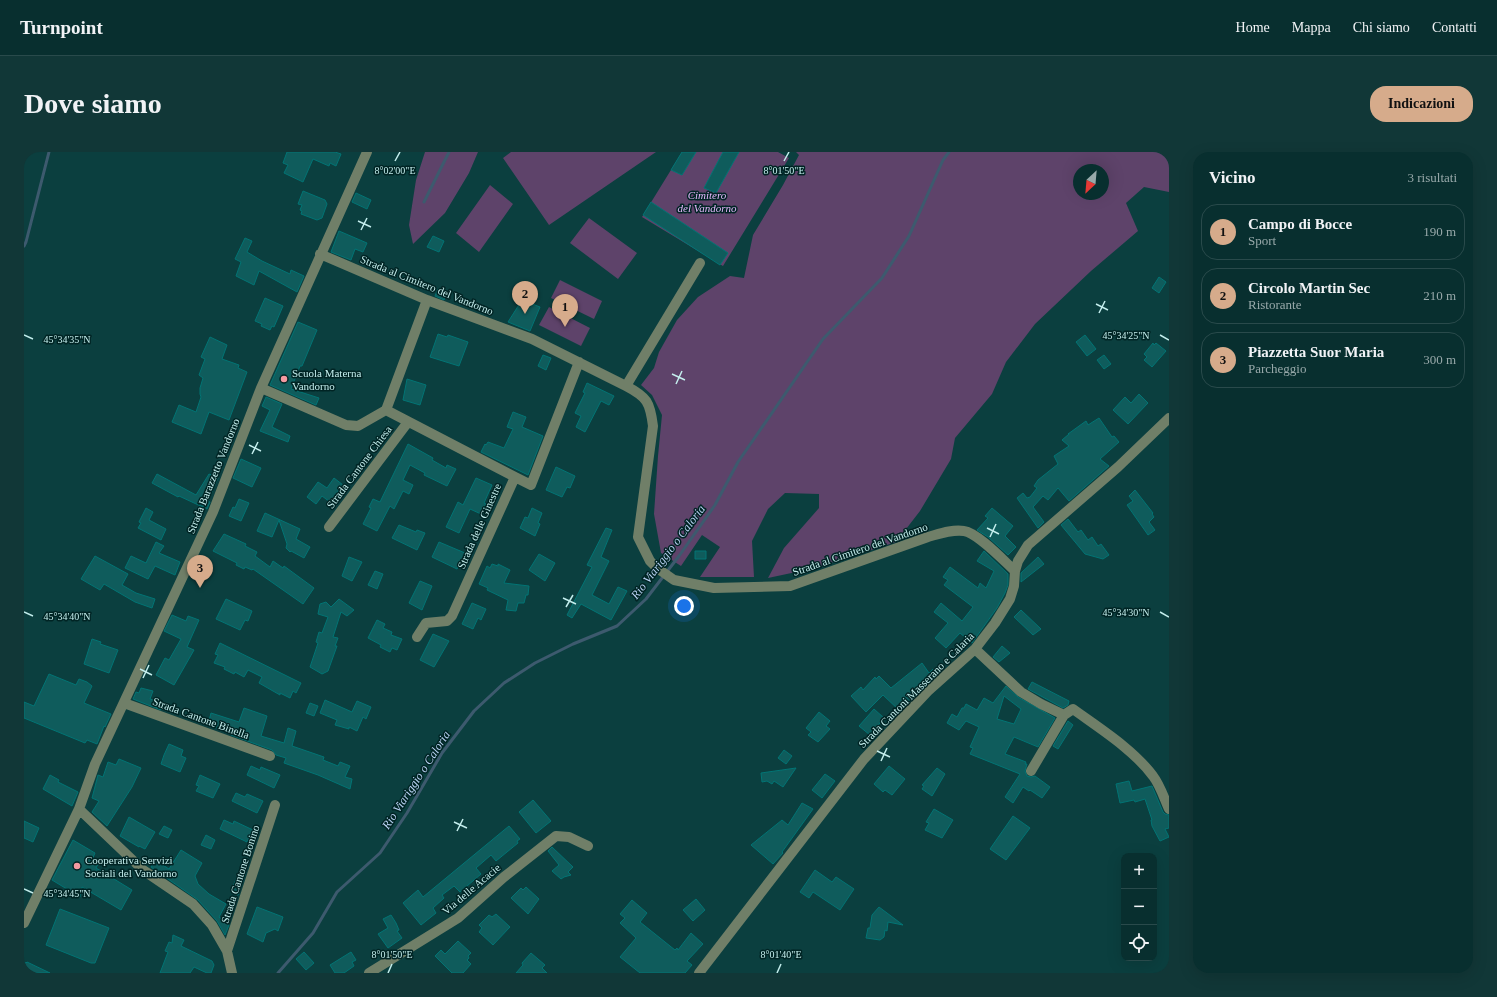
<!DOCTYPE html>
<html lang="it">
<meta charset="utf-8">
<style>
body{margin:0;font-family:Georgia,serif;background:#113737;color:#f1f3f6}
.controls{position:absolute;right:12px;bottom:12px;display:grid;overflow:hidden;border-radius:8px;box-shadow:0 4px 16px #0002}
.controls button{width:36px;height:36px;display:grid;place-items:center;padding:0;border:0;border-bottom:1px solid #294a4b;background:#082f2f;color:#f1f3f6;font:20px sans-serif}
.compass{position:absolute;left:1049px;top:12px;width:36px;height:36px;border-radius:50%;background:#082f2f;box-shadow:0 4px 16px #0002;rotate:206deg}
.you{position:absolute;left:660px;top:454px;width:14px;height:14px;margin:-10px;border:3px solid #fff;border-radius:50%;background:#1a73e8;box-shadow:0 0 0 6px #1a73e833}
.badge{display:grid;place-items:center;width:26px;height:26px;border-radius:50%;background:#d6ab8b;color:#111;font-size:13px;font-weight:700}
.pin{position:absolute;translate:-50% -33px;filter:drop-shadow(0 1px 2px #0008)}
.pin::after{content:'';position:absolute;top:21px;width:14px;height:12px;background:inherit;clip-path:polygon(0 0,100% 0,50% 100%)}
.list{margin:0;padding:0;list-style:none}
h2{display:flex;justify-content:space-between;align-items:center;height:52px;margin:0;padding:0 16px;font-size:17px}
h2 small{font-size:13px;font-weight:400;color:#98a9aa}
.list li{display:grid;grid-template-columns:26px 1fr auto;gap:12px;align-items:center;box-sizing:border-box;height:56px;margin:0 8px 8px;padding:0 8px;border:1px solid #294a4b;border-radius:16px}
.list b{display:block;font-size:15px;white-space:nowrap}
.list p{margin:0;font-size:13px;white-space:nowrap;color:#98a9aa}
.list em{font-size:13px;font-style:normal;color:#98a9aa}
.icon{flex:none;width:22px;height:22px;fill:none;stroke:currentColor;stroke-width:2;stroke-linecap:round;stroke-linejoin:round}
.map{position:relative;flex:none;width:1145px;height:821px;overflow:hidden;border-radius:16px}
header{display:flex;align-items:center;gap:24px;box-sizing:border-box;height:56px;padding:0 20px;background:#082f2f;border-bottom:1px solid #294a4b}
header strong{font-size:19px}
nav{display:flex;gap:22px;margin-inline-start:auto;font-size:14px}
.intro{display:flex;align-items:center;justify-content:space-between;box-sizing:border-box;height:96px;padding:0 24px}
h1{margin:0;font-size:28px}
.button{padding:10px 18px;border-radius:16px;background:#d6ab8b;color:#111;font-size:14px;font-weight:700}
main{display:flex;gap:24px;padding:0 24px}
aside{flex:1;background:#082f2f;border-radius:16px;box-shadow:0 4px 16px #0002}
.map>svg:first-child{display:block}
.green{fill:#5e436a;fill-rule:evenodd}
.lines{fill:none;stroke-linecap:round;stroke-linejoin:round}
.stream{stroke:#3d5a6e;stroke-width:3}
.building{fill:#0f5c5c;stroke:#027474;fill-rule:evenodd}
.minor{stroke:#707f68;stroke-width:10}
.ticks{fill:none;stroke:#c3edec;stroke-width:1.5}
.poi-dot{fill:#f49aa1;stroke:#002424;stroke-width:1.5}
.labels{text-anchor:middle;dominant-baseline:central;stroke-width:3;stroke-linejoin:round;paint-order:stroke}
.park-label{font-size:11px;font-style:italic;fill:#e7b8fd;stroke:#002424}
.street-label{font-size:11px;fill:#c3edec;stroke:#002424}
.poi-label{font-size:11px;fill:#c3edec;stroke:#002424;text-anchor:start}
.water-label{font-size:12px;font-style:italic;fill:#b8d2f3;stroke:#002424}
.ticks-label{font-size:10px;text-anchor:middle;fill:#c3edec;stroke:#002424;stroke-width:3;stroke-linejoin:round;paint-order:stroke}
</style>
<header>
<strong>Turnpoint</strong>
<nav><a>Home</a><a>Mappa</a><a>Chi siamo</a><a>Contatti</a></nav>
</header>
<div class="intro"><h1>Dove siamo</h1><a class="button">Indicazioni</a></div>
<main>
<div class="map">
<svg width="1145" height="821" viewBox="0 0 1145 821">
<rect width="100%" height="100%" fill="#0b3f3f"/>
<path class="green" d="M401 0H454L445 21 421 61 389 92 385 73 392 28Z
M487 0H632L525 73 479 6Z
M658 0H754L765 6 699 114 618 65Z
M772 0H1145V40L1120 35 1102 51 1114 79 1067 119 1011 172 982 210 968 242 931 286 927 307 896 359 872 390 791 416 744 426 760 396 795 356V342L761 341 744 357 728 389 730 425H676L696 395 678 383 657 414 637 401 630 362 634 304 638 263 628 243 617 233 630 216 635 200 653 168 674 145 706 124 720 126 729 83 759 33 775 3ZM1055 18H1079V42H1055Z
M466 33 489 52 455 100 432 81Z
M565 66 613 101 594 127 546 91Z
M536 128 578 149 570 167 527 146Z
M525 155 566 176 557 194 515 173Z"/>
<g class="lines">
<path class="stream" d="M400 50 425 0
M0 94 2 90 25 0
M254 821 289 781 313 740 356 701 383 661 418 601 450 559 480 531 511 511 549 492 593 474 622 447 655 404 691 353 714 310 799 187 858 126 885 84 919 8 925 0"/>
</g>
<path class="building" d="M263 0H311L317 2 312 14 306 11 305 14 289 7 279 30 260 21 264 13 259 11Z
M658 0H672L658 23 647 18Z
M699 0H715L692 41 680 36Z
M279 39 301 48 303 52 298 66 293 68 277 62 278 59 276 58 278 53 274 52Z
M332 41 347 48 343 57 328 50Z
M627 50 704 101 696 113 619 63Z
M315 79 343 91 339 100 331 97 327 108 307 100Z
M409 84 420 89 415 100 403 95Z
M221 86 228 89 223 100 238 109 266 122 267 118 280 124 273 140 235 119 230 133 212 124 217 110 211 107Z
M1135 125 1142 130 1135 141 1128 136Z
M414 137 423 140 420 148 411 144Z
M241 146 259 154 250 175 248 174 246 178 237 174 238 172 231 169Z
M498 148 516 155 506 179 484 170Z
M274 170 293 178 278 214H276L267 237 295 246 292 253 246 233Z
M414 182 423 185 424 183 444 190 435 214 406 205Z
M1061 183 1072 197 1063 204 1052 190Z
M186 185 203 193 198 207 215 213 214 216 223 220 205 268 185 260 177 282 148 270 155 253 172 260 177 245 176 242V236L179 226 175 223 181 207 177 205Z
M1129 191 1130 193 1132 191 1142 199 1128 215 1120 208 1123 205 1120 202Z
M519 203 527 206 522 218 514 214Z
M1080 203 1087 212 1080 217 1073 208Z
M383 227 402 233 396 253 379 248Z
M563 231 590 244 585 253 577 249 561 280 552 275 557 264 551 261 561 241 559 240Z
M1115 242 1124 251 1104 272 1089 258 1101 245 1107 251Z
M242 245 258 252 248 275 266 284 264 290 236 279 246 258 238 254Z
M489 260 502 265 498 275 519 284 504 323 457 300 461 292 462 293 464 290 480 296 489 277 483 275Z
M1075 266 1088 285 1090 284 1095 290 1076 307 1085 314 1045 349 1034 336 1024 348 1019 344 1009 355 1020 370 1014 376 993 346 999 341 1003 346 1006 345 1013 336 1010 334 1014 328 1034 312 1030 304 1045 294 1038 288 1045 282H1044L1062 269 1064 273Z
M384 292 409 306 408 308 422 316 423 313 432 317 423 334 400 323 401 321 386 313 379 328 389 333 385 342 379 339 370 357 366 354 353 379 339 372 347 356 345 355 349 347 356 350Z
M217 307 237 316 228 335 209 326Z
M532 315 551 324 546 336 543 335 538 345 522 338Z
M133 322 172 343 185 322 194 326 184 349 186 350 183 357 155 344 154 345 128 331Z
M310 326 319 333 306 350 298 344 292 352 283 345 294 330 303 336Z
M452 326 468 333 460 351 462 352 457 362 446 357 435 381 422 375 434 350 439 353Z
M1111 338 1129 361 1128 362 1130 365 1125 370 1131 378 1124 383 1103 353 1109 349 1105 344Z
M215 347 225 351 217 369 205 364 209 355 211 356Z
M122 356 129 360 125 368 142 377 137 388 114 376 117 371 115 370Z
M508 356 518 361 514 371 516 372 511 384 496 376 501 365 504 366Z
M968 356 989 374 981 384 992 395 984 403 964 385 953 378 964 366 961 364Z
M241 361 276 377 272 387 286 395 280 406 267 399 266 400 262 396 263 392 255 368 248 385 233 379Z
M1044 367 1054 380 1057 378 1064 388 1068 385 1074 394 1077 392 1085 403 1079 407 1061 402 1037 373Z
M375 373 392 380 393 378 401 381 393 398 368 386Z
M582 376 588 378 577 405 585 409 568 443 585 452 594 435 603 439 587 468 557 452 548 466 543 463 568 415 563 413Z
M200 382 222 392 221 394 233 400 231 404 246 415 249 409 259 416 260 414 290 436 279 452 229 417 228 418 221 415 220 417 212 413 213 411 189 399Z
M132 390 140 394 135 401 156 410 151 423 131 414 124 427 101 416 107 404 122 411Z
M415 390 441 401 433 417 408 405Z
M671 399H682V407H671Z
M960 399 984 422V433L981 441 973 456 948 491 936 481 922 496 911 486 924 471 910 460 917 451 938 469 949 455 920 433 924 428 919 425 926 415 954 436 956 431 962 436 970 419 953 409Z
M515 402 531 411 521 429 505 418Z
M71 404 104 422 98 433 112 441 131 447 128 456 111 450 80 432 76 438 57 427Z
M325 405 338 410 328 429 318 424Z
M1014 405 1020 412 997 430V421Z
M468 412 474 414V412L486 418 480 431 505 434 504 443H502L500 451H494L492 459 482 458 484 448 463 438 464 436 455 432 463 414 466 416Z
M351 419 359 422 353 437 344 433Z
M396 429 408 434 398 458 385 451Z
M202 447 228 459 224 469 221 468 216 478 192 467Z
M315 447 330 458 323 464 317 460 309 485 314 486 311 494H313L304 519 298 522 286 515 294 491 292 490 295 480 298 481 304 465 294 462 296 452 302 450 307 455Z
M448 451 462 457 457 468 454 466 449 477 438 472Z
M997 458 1017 477 1009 483 990 465Z
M148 463 162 469 164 464 175 468 163 495 170 498 150 533 132 523 141 506 145 508 157 487 140 479Z
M353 468 361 472 359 476 368 480 367 483 378 487 373 498 368 496 366 500 356 495 357 493 344 486Z
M409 482 425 489 410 515 396 508Z
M68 487 77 490 76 492 94 498 85 521 60 512Z
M196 491 277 531 272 541 269 539 266 546 256 541V543L235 531 238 525 224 518 220 525 211 520 210 522 200 517 201 515 190 511 194 503 191 502Z
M978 494 986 501 975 510 969 505Z
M898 511 905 521 909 517 913 522 876 559 859 543 842 560 827 544 837 535 839 538 851 525 852 527 855 524 867 536Z
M25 522 52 533 55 527 63 530 68 534 60 551 87 562 81 575 80 574 73 592 63 588 61 591 0 566V550L10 554Z
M1008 530 1045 549 1044 553 1039 556 1004 537Z
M982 534 994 545 1031 566 1014 595 990 585 981 602 1002 610 1001 612H1003L1001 619 1003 624 1007 625 1011 624 1026 635 1018 646 1006 638 1005 639 999 635 989 651 981 645 996 622 946 602 949 596 946 595 955 575 942 569 935 578 923 571 928 562 933 565 938 556H940L942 552 953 558 960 546 969 551ZM980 544 997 557 990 572 973 567Z
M117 536 129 539 126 547 139 551 137 558 109 547 112 540 115 541Z
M301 548 328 560 333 549 347 555 342 567 339 565 333 579 325 575V577L311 573 313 568 296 561Z
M286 551 294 554 290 564 282 561Z
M220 556 243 564 237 584 260 591 264 576 272 579 268 594 300 605 299 608 314 614 316 610 326 614 321 625 328 627 326 637 294 623 260 611 262 606 252 603 248 598 207 583V581L184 573 187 561 215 570Z
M850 557 860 566 846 583 835 574Z
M795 560 806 569 802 574 806 577 794 590 784 583 787 580 782 576Z
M1044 569 1049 573 1034 597 1029 594Z
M145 592 159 598 157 604 162 606 156 620 137 612 140 603Z
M760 598 768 604 762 612 754 606Z
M95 607 117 616 108 635 83 674 68 660 75 649 68 646 74 623 79 625 84 610 92 613Z
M227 614 236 618 237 615 256 623 250 636 223 623Z
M865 614 881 627 868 643 861 638 859 640 850 632Z
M772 616 759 635 750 629 748 632 743 629 738 630 737 621Z
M913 616 921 622 908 644 898 637 900 634 898 633Z
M801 622 811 629 798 646 788 638Z
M26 623 35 628 34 630 54 640 48 654 19 637Z
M176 623 196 632 189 646 172 639 175 634 172 633Z
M1105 629 1108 639 1128 634 1139 660 1141 662 1145 663V676L1141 677 1145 685 1136 689 1128 674 1127 668H1128L1121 647 1111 650 1110 648 1096 651 1092 632Z
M212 641 221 645 223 642 239 649 233 661 208 649Z
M509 648 527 669 512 681 495 660Z
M778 651 789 657 758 700 759 701 749 712 727 693 758 668 764 673Z
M910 657 929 668 918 686 901 678 905 671 902 670Z
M989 664 1006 676 982 708 966 697Z
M105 665 131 680 121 697 115 694V695L96 684Z
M200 668 209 672 210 669 229 678 223 690 196 677Z
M0 669 15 676 9 690 0 686Z
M140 674 148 678 144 686 135 682Z
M485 674 496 687 493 689 494 691 472 709 467 703 452 716 457 722 436 740 430 734 418 743 420 746 409 756 412 761 397 773 379 751 394 738 399 745Z
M182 683 191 688 187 697 177 693Z
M49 688 71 701 68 708 74 712 72 716 108 738 97 758 58 735 56 745 28 728Z
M528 695 549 715 544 720 547 723 540 725 537 727 528 719 535 713 524 699Z
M157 698 178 711 171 724 174 732 185 742 202 752 195 765 205 773 201 783 193 769 174 748 127 715 131 708 145 717Z
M218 718 222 720 214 743 208 741V737L213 725 215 726Z
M791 718 808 730 812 725 830 737 816 758 789 740 785 746 776 740Z
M502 735 515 747 504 762 487 746 497 736 499 738Z
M672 747 681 758 669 769 659 758Z
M608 748 623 761 616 770 651 798 653 796 654 798 667 781 679 792 663 809 668 813 661 821H616L596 805 612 786 596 771 601 766 596 762Z
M233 755 259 765 254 779 251 777 242 781 239 790 223 782Z
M855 755 879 773 864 770 863 779 861 778 860 785 856 788 842 786 844 776H846L848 763Z
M36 757 85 776 71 811H67L22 793Z
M472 762 486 775 469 793 455 780 458 776 455 773 465 763 468 765Z
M367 763 372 771 375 778 373 779 378 786 364 796 354 782 364 776 359 767Z
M149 783 160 788 157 794 188 809 190 813 187 821H183L170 815 166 821H136L144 800 141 799 145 790 148 791Z
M434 789 447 801 444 804 445 806 443 808 447 812 439 821H428L411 804 417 798 421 802Z
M280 800 290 811 282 818 272 807Z
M327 800 332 808 328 810 330 814 320 821H311L306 813Z
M507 801 521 813 518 816 523 821H492L499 813 498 811Z
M0 810 2 811 3 810 26 821H0Z"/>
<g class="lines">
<path class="minor" d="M296 102 403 148 508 187 602 234C623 245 626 250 629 274L614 385 626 409 633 416 650 428 690 436 766 434 904 385C915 382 928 377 940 379 954 381 980 409 991 419
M602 234 676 111
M237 236 322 273 334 274 362 258 491 325
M362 258 403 148
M305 375 384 270
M393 485 402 471 423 469 428 464 491 325 507 333 555 210
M951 497 997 540 1017 552 1040 563
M100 551 246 604
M1007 619 1040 563 1049 557C1075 576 1109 597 1129 624 1136 633 1140 646 1145 657
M55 657 119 718 169 752 188 773 203 799 208 821
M0 771 55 657 71 612 189 360 237 236 343 0
M203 799 251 653
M345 821 434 766 480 725 532 684 545 685 564 694
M675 821 840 607 904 539 951 497 971 471 986 447 990 434 991 419 994 409 1004 393 1094 315 1145 266"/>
</g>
<path class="ticks" d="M371 9 376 0M760 9 765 0M334 69 347 75M337 78 343 66M1072 152 1084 158M1075 161 1081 149M0 183 9 187M1136 183 1145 188M648 222 661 228M652 232 658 219M225 293 237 299M228 302 234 290M963 376 975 382M966 385 972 372M539 446 552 452M542 455 549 443M0 460 9 464M1136 460 1145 465M116 517 128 523M119 526 125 513M853 599 866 605M857 609 863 596M430 670 443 676M433 679 439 667M0 737 9 741M364 821 368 812M753 821 757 812"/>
<g class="poi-dot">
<circle cx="260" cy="227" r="4"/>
<circle cx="53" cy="714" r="4"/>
</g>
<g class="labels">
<g class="park-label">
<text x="683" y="43">Cimitero<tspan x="683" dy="13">del Vandorno</tspan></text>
</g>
<g class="street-label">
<text transform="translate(403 133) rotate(22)">Strada al Cimitero del Vandorno</text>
<text transform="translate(335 315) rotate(-53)">Strada Cantone Chiesa</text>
<text transform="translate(189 324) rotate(-68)">Strada Barazzetto Vandorno</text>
<text transform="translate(455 374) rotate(-66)">Strada delle Ginestre</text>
<text transform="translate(836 397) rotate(-19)">Strada al Cimitero del Vandorno</text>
<text transform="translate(892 538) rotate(-45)">Strada Cantoni Masserano e Calaria</text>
<text transform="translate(177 566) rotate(20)">Strada Cantone Binella</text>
<text transform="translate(216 722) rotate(-72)">Strada Cantone Bonino</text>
<text transform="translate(447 737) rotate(-40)">Via delle Acacie</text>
</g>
<g class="poi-label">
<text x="268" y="221">Scuola Materna<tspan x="268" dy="13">Vandorno</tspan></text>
<text x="61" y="708">Cooperativa Servizi<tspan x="61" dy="13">Sociali del Vandorno</tspan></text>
</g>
<g class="water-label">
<text transform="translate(644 400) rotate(-53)">Rio Viariggio o Caloria</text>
<text transform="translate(392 628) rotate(-57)">Rio Viariggio o Caloria</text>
</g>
</g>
<g class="ticks-label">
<text x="371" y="22">8°02'00"E</text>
<text x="760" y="22">8°01'50"E</text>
<text x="1102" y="187">45°34'25"N</text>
<text x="43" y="191">45°34'35"N</text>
<text x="1102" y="464">45°34'30"N</text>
<text x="43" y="468">45°34'40"N</text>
<text x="43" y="745">45°34'45"N</text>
<text x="368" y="806">8°01'50"E</text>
<text x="757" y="806">8°01'40"E</text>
</g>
</svg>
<div class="controls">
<button>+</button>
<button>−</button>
<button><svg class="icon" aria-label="locate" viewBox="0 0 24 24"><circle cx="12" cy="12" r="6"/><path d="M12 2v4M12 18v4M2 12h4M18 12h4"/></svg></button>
</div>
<svg class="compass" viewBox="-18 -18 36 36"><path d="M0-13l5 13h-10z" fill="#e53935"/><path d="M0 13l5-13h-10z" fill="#98a9aa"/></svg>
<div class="you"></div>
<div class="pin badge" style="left:541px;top:175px">1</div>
<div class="pin badge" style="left:501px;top:162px">2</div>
<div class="pin badge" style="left:176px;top:436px">3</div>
</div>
<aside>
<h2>Vicino<small>3 risultati</small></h2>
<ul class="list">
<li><span class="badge">1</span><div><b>Campo di Bocce</b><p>Sport</p></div><em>190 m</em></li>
<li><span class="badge">2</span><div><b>Circolo Martin Sec</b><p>Ristorante</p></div><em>210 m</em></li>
<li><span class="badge">3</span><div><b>Piazzetta Suor Maria</b><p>Parcheggio</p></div><em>300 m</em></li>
</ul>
</aside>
</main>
